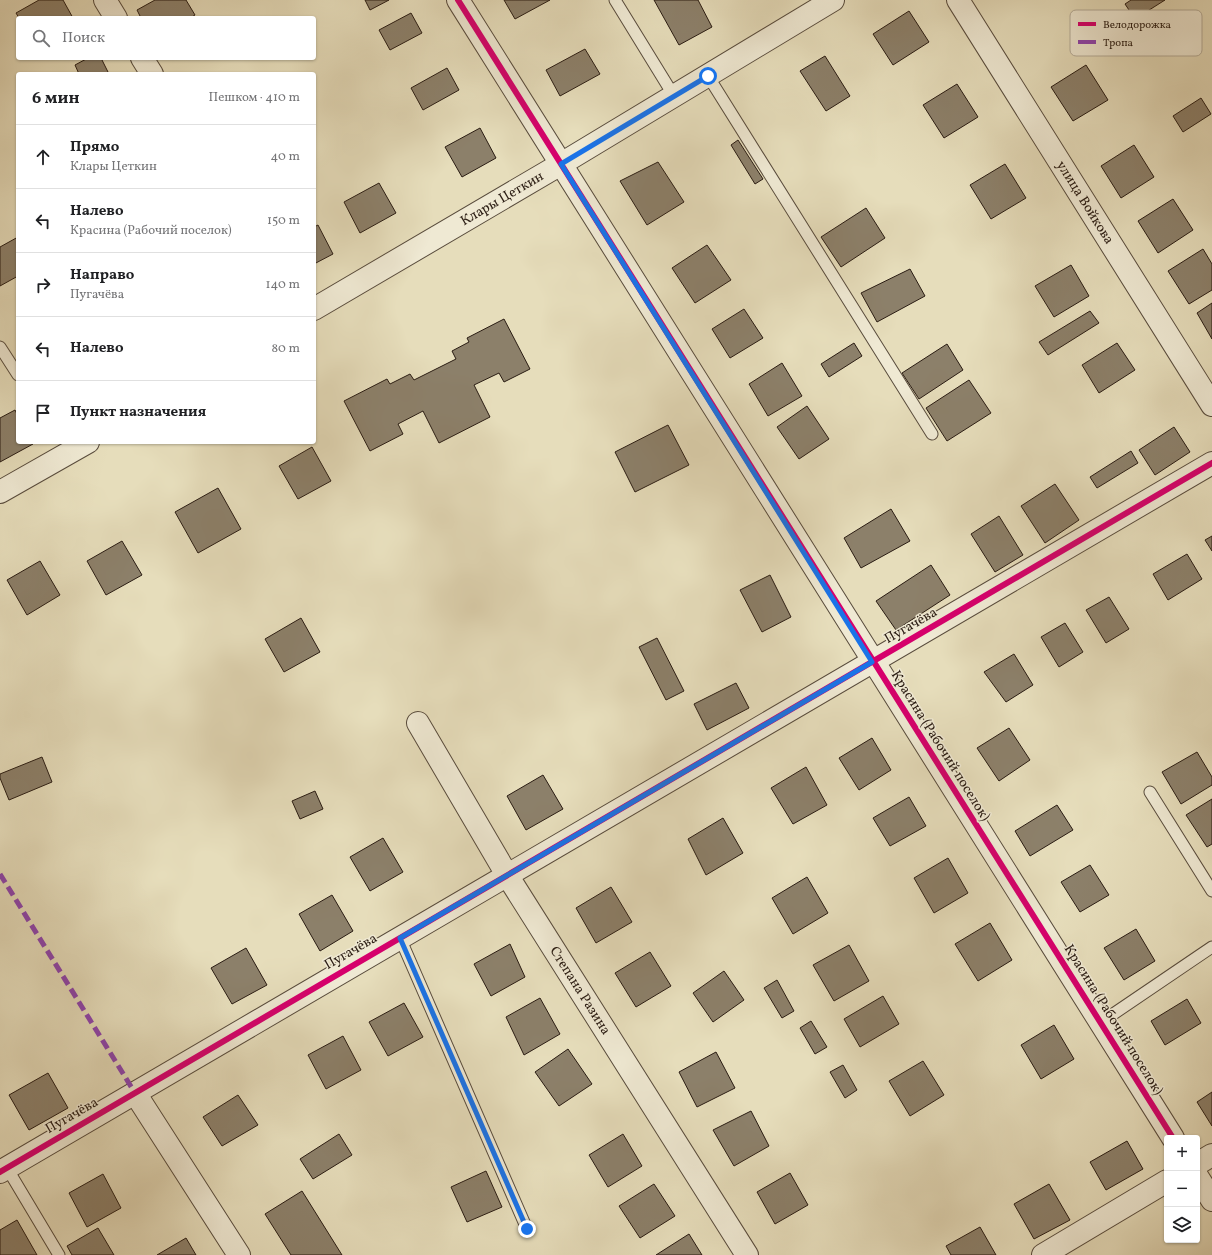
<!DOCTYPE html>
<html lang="ru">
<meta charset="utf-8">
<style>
body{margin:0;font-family:Vollkorn,serif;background:#f6f6f6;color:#202124}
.controls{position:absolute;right:12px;bottom:12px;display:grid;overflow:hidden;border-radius:4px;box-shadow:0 1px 3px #0004}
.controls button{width:36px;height:36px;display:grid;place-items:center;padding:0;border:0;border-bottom:1px solid #e0e0e0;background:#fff;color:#202124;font:20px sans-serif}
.stop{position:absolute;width:12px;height:12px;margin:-9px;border:3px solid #1a73e8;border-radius:50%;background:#fff}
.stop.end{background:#1a73e8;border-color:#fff;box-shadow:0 1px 4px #0008}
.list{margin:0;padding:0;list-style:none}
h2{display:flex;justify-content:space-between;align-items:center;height:52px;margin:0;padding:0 16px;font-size:17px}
h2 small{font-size:13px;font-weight:400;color:#757577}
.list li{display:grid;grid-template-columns:26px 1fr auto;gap:12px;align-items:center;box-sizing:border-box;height:64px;padding:0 16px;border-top:1px solid #e0e0e0}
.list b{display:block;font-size:15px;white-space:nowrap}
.list p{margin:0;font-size:13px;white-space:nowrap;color:#757577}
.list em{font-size:13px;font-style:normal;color:#757577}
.icon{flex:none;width:22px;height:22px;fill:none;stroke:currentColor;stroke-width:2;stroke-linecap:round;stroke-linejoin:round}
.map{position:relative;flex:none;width:1212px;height:1255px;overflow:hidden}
.search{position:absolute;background:#fff;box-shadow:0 1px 3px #0004;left:16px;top:16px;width:300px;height:44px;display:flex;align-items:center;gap:10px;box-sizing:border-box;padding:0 14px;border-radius:4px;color:#757577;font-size:15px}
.panel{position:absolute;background:#fff;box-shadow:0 1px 3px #0004;left:16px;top:72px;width:300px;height:372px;border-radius:4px}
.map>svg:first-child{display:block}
.building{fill:#8c806a;stroke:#2a1c13}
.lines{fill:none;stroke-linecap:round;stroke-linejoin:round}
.lane-casing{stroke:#594c3d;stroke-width:13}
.street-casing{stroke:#594c3d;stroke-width:24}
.lane{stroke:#efe9d3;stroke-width:11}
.street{stroke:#efe9d3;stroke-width:22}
.quiet{stroke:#8e44ad;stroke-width:5;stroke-dasharray:10 5;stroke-linecap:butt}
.cycleway-casing{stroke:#efe9d3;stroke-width:8}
.cycleway{stroke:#d6006c;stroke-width:6}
.route{stroke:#1a73e8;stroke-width:5}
.labels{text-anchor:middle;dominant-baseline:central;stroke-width:3;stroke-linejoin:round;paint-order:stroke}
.street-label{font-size:14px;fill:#2a1c13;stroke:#efe9d3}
.key{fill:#efe9d3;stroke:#b4ac99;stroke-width:1}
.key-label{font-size:11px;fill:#2a1c13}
</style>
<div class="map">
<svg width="1212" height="1255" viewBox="0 0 1212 1255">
<rect width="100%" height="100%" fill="#e6ddbb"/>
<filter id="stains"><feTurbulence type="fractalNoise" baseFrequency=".005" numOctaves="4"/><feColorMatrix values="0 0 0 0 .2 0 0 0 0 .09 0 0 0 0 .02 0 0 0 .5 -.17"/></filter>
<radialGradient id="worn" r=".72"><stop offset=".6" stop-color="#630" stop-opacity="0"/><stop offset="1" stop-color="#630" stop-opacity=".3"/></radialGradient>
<path class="building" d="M39 0H63L73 18H19L16 13Z
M155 0H186L195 15 190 18H141L137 10Z
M365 0H389L370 10Z
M504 0H550L515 19Z
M654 0H698L712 27 679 45Z
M1131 0H1165L1135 19 1125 4Z
M909 11 929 42 893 65 873 34Z
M411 13 422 33 390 50 379 30Z
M585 49 600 74 560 96 546 70Z
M825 56 850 96 826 111 800 71Z
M88 58H101L109 74H79L75 65Z
M1086 65 1108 100 1073 121 1051 87Z
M447 68 459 90 423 110 411 88Z
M957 84 978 117 944 138 923 105Z
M1201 98 1211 114 1183 132 1173 116Z
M480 128 496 158 462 177 445 147Z
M738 140 763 179 755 184 731 145Z
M1134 145 1154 177 1121 198 1101 166Z
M658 162 684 202 647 225 620 181Z
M1005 164 1026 198 991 219 970 185Z
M379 183 396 213 360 233 344 202Z
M1173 199 1193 230 1158 253 1138 221Z
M866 208 885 238 841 267 821 237Z
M318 225 333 254 314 264V227Z
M18 237V276L0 286V247Z
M707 245 731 280 695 303 672 268Z
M1203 249 1212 264V290L1189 304 1168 271Z
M1071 265 1089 296 1054 317 1035 286Z
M910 269 925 296 877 322 861 293Z
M1212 303V339L1197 313Z
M744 309 763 338 730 358 712 329Z
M1090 311 1099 323 1048 355 1039 342Z
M504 319 530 369 504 382 499 373 474 385 490 417 439 443 423 411 398 424 403 434 370 451 344 401 387 379 390 384 410 374 414 380 456 359 452 351 469 342 467 338Z
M854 343 862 356 829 377 821 364Z
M1117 343 1135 370 1099 393 1082 365Z
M947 344 963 370 919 399 902 373Z
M782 363 802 396 768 416 749 384Z
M969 380 991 413 947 441 926 408Z
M807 406 829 439 799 459 777 427Z
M15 410 18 416V442H32L33 444 0 462V418Z
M668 425 689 465 635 492 615 452Z
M1174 427 1190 452 1155 475 1139 450Z
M312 447 331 481 298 499 279 466Z
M1131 451 1138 463 1097 488 1090 477Z
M1055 484 1079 520 1045 543 1021 506Z
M218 488 241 529 198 553 175 512Z
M891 509 910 541 861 568 844 538Z
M999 516 1023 555 995 572 971 534Z
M1212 536V551L1205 540Z
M122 541 142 575 106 595 87 561Z
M1187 554 1202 579 1168 600 1153 574Z
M40 561 60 595 27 615 7 580Z
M931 565 950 595 896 630 876 601Z
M770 575 791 617 762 632 740 590Z
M1109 597 1129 629 1106 643 1086 610Z
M301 618 320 652 284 672 265 639Z
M1065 623 1083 652 1059 667 1041 637Z
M657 638 684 691 666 700 639 647Z
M1014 654 1033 685 1006 702 984 672Z
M736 683 749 708 707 730 694 704Z
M1009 728 1030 760 999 781 977 748Z
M872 738 891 770 859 790 839 758Z
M1197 752 1212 777V785L1181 804 1162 772Z
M42 757 52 782 9 800 0 778V774Z
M806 767 827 805 793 824 771 788Z
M543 775 563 809 526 830 507 796Z
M315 791 323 809 300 819 292 801Z
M909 797 926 826 890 846 873 818Z
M1212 799V844L1207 847 1186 815Z
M1057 805 1073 830 1030 856 1015 831Z
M723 818 743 853 706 875 688 839Z
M383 838 403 872 370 891 350 857Z
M948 858 968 893 934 913 914 878Z
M1090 865 1109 895 1080 912 1061 882Z
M807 877 828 913 793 934 772 898Z
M611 887 632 922 596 943 576 908Z
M332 895 353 931 320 951 299 914Z
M990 923 1012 960 978 981 955 944Z
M1136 929 1155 961 1124 980 1104 948Z
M510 944 525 977 491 996 474 964Z
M849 945 869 981 834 1001 813 965Z
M246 948 267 985 232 1004 211 968Z
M650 952 671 986 636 1007 615 973Z
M724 971 744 1000 713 1022 693 993Z
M777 980 794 1011 782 1018 764 988Z
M883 996 899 1024 860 1047 844 1019Z
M540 998 560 1034 524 1055 506 1017Z
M1187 999 1201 1023 1165 1045 1151 1021Z
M404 1003 423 1037 388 1056 369 1022Z
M811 1021 827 1047 815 1054 800 1028Z
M1054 1025 1074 1059 1041 1079 1021 1045Z
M343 1036 361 1070 326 1089 308 1055Z
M568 1049 592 1084 559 1106 535 1072Z
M716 1052 735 1088 697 1107 679 1072Z
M923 1061 944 1095 910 1116 889 1081Z
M843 1065 857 1090 845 1098 830 1072Z
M48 1073 68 1108 29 1130 9 1095Z
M1212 1092V1126L1197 1102Z
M238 1095 258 1125 222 1146 203 1117Z
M751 1111 769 1146 734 1166 713 1130Z
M339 1134 352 1155 313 1179 300 1159Z
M623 1134 642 1166 608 1187 589 1155Z
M1127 1141 1143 1169 1106 1190 1090 1162Z
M486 1171 502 1207 467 1222 451 1187Z
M790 1173 808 1205 775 1224 757 1192Z
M103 1174 121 1208 87 1227 69 1193Z
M654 1184 675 1216 640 1238 619 1206Z
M1049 1184 1070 1220 1034 1239 1014 1204Z
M302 1191 342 1255H291L265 1214Z
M17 1220 37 1255H0V1230Z
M980 1227 996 1255H951L946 1246Z
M98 1228 114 1255H72L67 1246Z
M689 1234 702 1255H656Z
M186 1238 196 1255H157Z"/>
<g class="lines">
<g class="lane-casing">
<path id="lane" d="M615 0 674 96
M708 76 932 434
M0 347 18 375
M1150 792 1212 891
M400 938 527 1229
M1100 1023 1212 947
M7 1168 59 1255"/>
</g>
<g class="street-casing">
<g id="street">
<path d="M105 0 116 18"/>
<path d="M458 0 1173 1138"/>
<path id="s1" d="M958 0 1212 405"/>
<path d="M142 58 152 74"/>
<path id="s2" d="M314 309 561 164 833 0"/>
<path d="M0 492 88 442"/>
<path id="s3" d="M418 723 507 875 747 1255"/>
<path d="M135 1093 239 1255"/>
<path d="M1197 1164 1212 1155"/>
<path d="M0 1172 1212 463"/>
<path d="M1197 1176 1212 1200"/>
<path d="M1043 1255 1167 1181"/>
</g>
</g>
<use href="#lane" class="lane"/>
<use href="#street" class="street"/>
<path class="quiet" d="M0 874 135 1093"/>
<g class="cycleway-casing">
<path id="cycleway" d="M458 0 1173 1138
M0 1172 1212 463"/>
</g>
<use href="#cycleway" class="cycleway"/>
</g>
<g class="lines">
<path class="route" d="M527 1229 400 938 872 662 561 164 708 76"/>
</g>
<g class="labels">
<g class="street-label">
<text stroke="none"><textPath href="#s2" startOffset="218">Клары Цеткин</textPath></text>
<text stroke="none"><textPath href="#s1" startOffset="239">улица Войкова</textPath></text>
<text transform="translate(911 626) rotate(-30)">Пугачёва</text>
<text transform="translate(940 746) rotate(58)">Красина (Рабочий поселок)</text>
<text transform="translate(351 952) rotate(-30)">Пугачёва</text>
<text stroke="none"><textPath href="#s3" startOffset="313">Степана Разина</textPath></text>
<text transform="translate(1113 1020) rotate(58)">Красина (Рабочий поселок)</text>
<text transform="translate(72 1116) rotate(-30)">Пугачёва</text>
</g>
</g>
<rect x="1070" y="10" width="132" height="46" rx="6" class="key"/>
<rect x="1078" y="22" width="18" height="4" fill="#d6006c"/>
<rect x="1078" y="40" width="18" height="4" fill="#8e44ad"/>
<g class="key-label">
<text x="1103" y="28">Велодорожка</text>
<text x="1103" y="46">Тропа</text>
</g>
<rect width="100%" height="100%" filter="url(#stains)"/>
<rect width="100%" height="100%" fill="url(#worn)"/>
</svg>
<div class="controls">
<button>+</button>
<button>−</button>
<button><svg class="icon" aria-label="layers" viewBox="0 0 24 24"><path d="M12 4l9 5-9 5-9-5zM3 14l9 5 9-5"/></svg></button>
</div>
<div class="stop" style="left:708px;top:76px"></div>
<div class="stop end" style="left:527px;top:1229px"></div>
<div class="search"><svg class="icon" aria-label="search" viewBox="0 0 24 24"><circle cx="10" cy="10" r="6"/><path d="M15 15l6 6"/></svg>Поиск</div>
<section class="panel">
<h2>6 мин<small>Пешком · 410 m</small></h2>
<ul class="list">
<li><svg class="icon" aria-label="ahead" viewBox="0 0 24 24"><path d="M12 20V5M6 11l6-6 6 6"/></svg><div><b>Прямо</b><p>Клары Цеткин</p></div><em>40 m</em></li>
<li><svg class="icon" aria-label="left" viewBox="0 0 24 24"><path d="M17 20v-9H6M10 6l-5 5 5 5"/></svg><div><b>Налево</b><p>Красина (Рабочий поселок)</p></div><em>150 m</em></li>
<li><svg class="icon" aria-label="right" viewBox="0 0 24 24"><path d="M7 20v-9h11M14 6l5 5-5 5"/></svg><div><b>Направо</b><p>Пугачёва</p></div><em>140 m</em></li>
<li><svg class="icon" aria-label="left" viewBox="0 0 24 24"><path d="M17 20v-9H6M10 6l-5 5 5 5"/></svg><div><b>Налево</b></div><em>80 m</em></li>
<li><svg class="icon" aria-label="arrive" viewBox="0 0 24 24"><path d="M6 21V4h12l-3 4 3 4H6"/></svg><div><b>Пункт назначения</b></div></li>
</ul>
</section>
</div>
